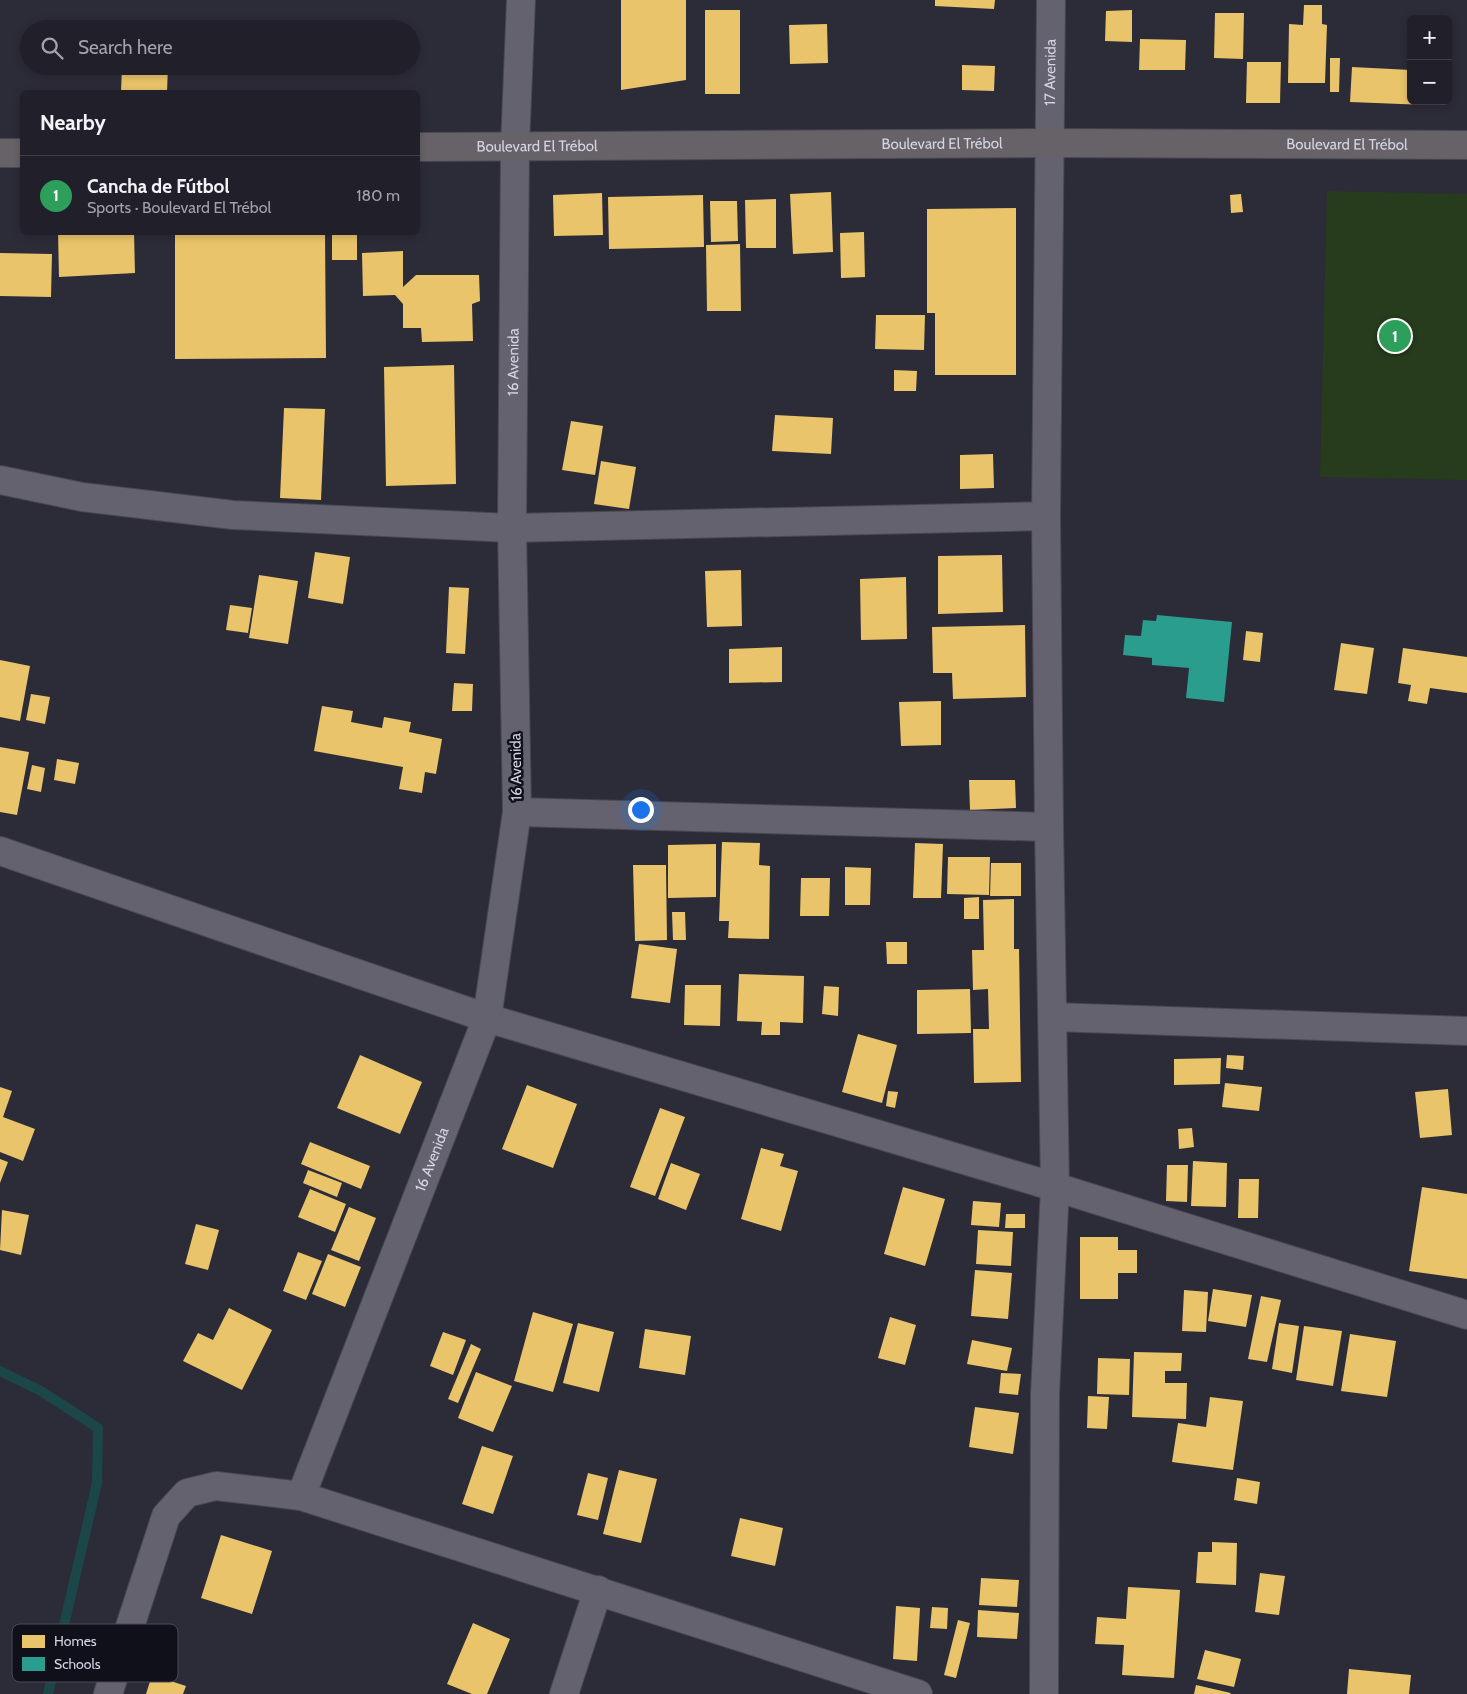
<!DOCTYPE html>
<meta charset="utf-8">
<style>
body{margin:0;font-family:Cabin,sans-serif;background:#2d2d36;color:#f1f3f6}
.controls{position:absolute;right:15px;top:15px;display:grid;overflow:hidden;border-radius:8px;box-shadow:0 2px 8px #0003}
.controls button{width:45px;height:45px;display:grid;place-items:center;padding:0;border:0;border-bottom:1px solid #3e3e47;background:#21202a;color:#f1f3f6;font:25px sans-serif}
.you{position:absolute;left:640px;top:809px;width:18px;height:18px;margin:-12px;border:4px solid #fff;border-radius:50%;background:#1a73e8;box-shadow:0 0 0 8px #1a73e833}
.badge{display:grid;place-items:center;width:32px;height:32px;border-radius:50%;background:#8bbbb9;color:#fff;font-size:16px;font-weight:700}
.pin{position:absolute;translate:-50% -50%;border:2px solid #fff;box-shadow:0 1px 5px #0006}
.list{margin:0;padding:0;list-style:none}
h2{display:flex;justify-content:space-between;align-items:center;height:65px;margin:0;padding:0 20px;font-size:21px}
h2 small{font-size:16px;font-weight:400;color:#a2a3a8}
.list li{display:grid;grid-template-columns:32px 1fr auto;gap:15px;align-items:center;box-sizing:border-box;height:80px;padding:0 20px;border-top:1px solid #3e3e47}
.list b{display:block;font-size:19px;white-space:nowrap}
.list p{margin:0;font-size:16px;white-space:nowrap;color:#a2a3a8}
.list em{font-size:16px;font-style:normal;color:#a2a3a8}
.icon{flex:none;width:28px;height:28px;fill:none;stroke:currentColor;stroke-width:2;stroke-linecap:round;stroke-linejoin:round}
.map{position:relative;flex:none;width:1467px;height:1694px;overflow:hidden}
.search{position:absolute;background:#21202a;box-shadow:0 2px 8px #0003;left:20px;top:20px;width:400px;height:55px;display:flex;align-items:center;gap:12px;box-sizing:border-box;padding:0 18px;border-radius:28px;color:#a2a3a8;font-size:19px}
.panel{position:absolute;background:#21202a;box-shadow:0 2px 8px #0003;left:20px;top:90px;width:400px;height:145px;border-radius:8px}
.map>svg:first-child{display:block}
.green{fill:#273c1c}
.homes{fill:#e9c46a}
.schools{fill:#2a9d8f}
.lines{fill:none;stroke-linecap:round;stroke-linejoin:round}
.stream{stroke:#1c4749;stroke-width:10}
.minor-casing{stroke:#484752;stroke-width:30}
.major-casing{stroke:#484752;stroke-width:30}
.minor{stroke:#63626e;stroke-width:28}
.major{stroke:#676267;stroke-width:28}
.labels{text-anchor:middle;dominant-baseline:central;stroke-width:5;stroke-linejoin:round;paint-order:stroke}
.street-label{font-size:15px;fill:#d4d4e5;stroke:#10101b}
.key{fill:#10101b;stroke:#4b4b58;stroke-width:1}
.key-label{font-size:14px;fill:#d4d4e5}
</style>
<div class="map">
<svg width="1467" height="1694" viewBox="0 0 1467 1694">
<rect width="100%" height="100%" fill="#2c2b38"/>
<path class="green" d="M1327 191 1467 194V480L1320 477Z"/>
<path class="homes" d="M621 0H686V80L621 90Z
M935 0H995L994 9 935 6Z
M1304 5H1322V24L1327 25 1325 83H1288L1289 24 1303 25Z
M705 10H740V94H705Z
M1132 10V42L1105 41 1106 11Z
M1215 13H1244L1243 59 1214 58Z
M827 24 828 63 790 64 789 25Z
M1140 39 1186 40 1185 70H1139Z
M1330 58H1340L1339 92H1330Z
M1247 62H1281L1280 103H1246Z
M962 65 995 66 994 91 962 90Z
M122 66H168L167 92H121Z
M1352 67 1411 70V101H1426V105L1350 102Z
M831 192 833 252 793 254 790 194Z
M602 193 603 235 554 236 553 195Z
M1241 194 1243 212 1231 213 1230 195Z
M703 195 704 247 609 249 608 197Z
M776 199V248H746L745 200Z
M710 201H737L738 241 711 242Z
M1016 208V375H935V313H927V209Z
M58 232H134L135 273 59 277Z
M175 232H325L326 358 175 359Z
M332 232H357V260H332Z
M864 232 865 277 841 278 840 233Z
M740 244 741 311H707L706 245Z
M403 251V287L416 275H479L480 301 472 304 473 341 422 342 421 328H403V304L395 295 363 296 362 253Z
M0 253 52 254 51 297 0 296Z
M876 315H925L924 350 875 349Z
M454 365 456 484 386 486 384 367Z
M894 370 917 371 916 391H894Z
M284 408 325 409 321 500 280 498Z
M775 415 833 418 831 454 772 451Z
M571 421 603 426 595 475 562 470Z
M993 454 994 488 960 489V455Z
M601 461 636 467 629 509 594 504Z
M315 552 350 557 343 604 308 598Z
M1002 555 1003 612 938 614V556Z
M741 570 742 626 707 627 705 571Z
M259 575 298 581 288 644 249 638Z
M906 577 907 639 861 640 860 579Z
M449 587 469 588 465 654 446 653Z
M230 605 252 608 248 633 226 630Z
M1025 625 1026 697 953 699 952 673H933L932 627Z
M1246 631 1263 633 1260 662 1243 660Z
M1341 643 1374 648 1367 694 1334 690Z
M782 647V682L729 683V649Z
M1403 648 1467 657V693L1430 688 1427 704 1408 701 1411 685 1398 683Z
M0 660 30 666 20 721 0 717Z
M454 683 473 684 472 711H452Z
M31 694 50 697 45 724 26 720Z
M941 701V745L901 746 899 702Z
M322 706 353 711 351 722 382 728 384 717 411 722 409 732 442 739 436 774 425 772 422 793 399 789 403 767 314 751Z
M0 747 29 752 17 815 0 812Z
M57 759 79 763 75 784 54 780Z
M32 765 45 768 41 792 27 789Z
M969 780H1015L1016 808 970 810Z
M722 842 760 843 759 865 770 866 769 939 728 938 729 921H719Z
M915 843 943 844 941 898H913Z
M716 844V897L668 898V845Z
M948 857H990L989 895 947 894Z
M991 863H1021V896H990Z
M633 865H666L667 940 635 941Z
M845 867 871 868 870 905H845Z
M801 878H830L829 916H800Z
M979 897V919H964V898Z
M1014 899V949H1019L1021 1082 974 1083 973 1029H989L988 989 973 990 972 950H984L983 900Z
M672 912H685L686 940H673Z
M886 942H907V964H887Z
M639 944 677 949 670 1003 631 998Z
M739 974 804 976 803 1023 780 1022V1035H761L762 1022 737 1021Z
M685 985H721L720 1026 684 1025Z
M824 986 839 987 838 1016 822 1014Z
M970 989 971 1033 917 1034V990Z
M858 1034 897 1045 882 1103 842 1092Z
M360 1055 422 1082 400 1134 337 1108Z
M1227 1055 1244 1056 1243 1070 1226 1068Z
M1221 1058 1220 1084 1174 1085V1059Z
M1225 1083 1262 1087 1259 1111 1222 1107Z
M527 1085 577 1104 553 1168 502 1149Z
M0 1087 12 1091 3 1117 35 1129 23 1161 0 1152Z
M1448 1089 1452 1135 1420 1138 1415 1092Z
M888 1091 898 1092 895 1108 886 1106Z
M660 1108 685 1117 655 1196 630 1187Z
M1192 1128 1194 1147 1179 1149 1178 1129Z
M310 1142 370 1166 361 1189 301 1164Z
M761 1148 784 1154 780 1166 798 1171 781 1231 741 1219Z
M0 1159 8 1162 0 1183Z
M1193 1161 1227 1163 1226 1207 1191 1206Z
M671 1163 700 1174 686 1210 658 1199Z
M1167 1165H1188L1187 1202 1166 1201Z
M308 1170 342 1183 337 1197 303 1183Z
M1239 1179H1259L1258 1218H1238Z
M903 1187 945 1199 925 1266 884 1254Z
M1422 1187 1467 1194V1279L1409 1271Z
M310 1189 346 1204 335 1232 298 1217Z
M973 1201 1001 1203 999 1227 971 1225Z
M349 1207 376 1218 359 1261 331 1250Z
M2 1210 29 1215 21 1255 0 1250Z
M1006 1214H1025V1228H1005Z
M196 1224 219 1230 208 1270 185 1264Z
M978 1230 1013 1232 1011 1266 976 1264Z
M1080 1237H1118V1250H1137V1273H1118V1299H1080Z
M298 1252 322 1261 306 1300 283 1291Z
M328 1254 361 1267 345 1307 312 1294Z
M975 1270 1012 1273 1008 1319 971 1316Z
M1213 1289 1252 1295 1246 1327 1208 1321Z
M1184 1290 1208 1292 1206 1332 1182 1331Z
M1261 1296 1281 1300 1267 1362 1248 1359Z
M229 1308 272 1330 242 1390 183 1361 198 1333 213 1340Z
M533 1312 573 1324 553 1392 514 1381Z
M890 1317 916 1325 905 1365 878 1358Z
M578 1323 614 1332 599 1392 563 1383Z
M1279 1323 1299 1326 1292 1373 1272 1369Z
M1304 1326 1342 1331 1333 1386 1296 1380Z
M645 1329 691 1336 685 1375 639 1368Z
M443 1332 466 1340 453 1375 430 1366Z
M1350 1334 1396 1341 1387 1397 1341 1391Z
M972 1340 1012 1348 1007 1371 967 1364Z
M471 1344 481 1349 458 1403 448 1399Z
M1134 1352 1182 1353 1181 1371H1165V1383H1187L1186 1419 1132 1417Z
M1098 1358 1130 1359 1129 1395 1097 1394Z
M476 1372 512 1386 493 1432 458 1418Z
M1001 1373 1021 1374 1018 1395 999 1393Z
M1088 1396 1109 1397 1107 1429 1087 1428Z
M1210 1397 1243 1401 1233 1470 1172 1462 1178 1423 1206 1427Z
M975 1407 1019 1413 1013 1454 969 1447Z
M482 1446 513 1456 493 1514 462 1504Z
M619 1470 657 1479 641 1543 603 1534Z
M588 1473 608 1478 598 1520 577 1515Z
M1237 1478 1260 1482 1257 1504 1234 1500Z
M740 1518 783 1528 775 1566 731 1556Z
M221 1535 272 1551 252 1614 201 1598Z
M1212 1542 1237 1543 1236 1585 1196 1583 1198 1552H1212Z
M1260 1573 1285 1576 1279 1615 1255 1612Z
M981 1578 1019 1580 1017 1607 979 1605Z
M1128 1587 1180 1590 1174 1678 1122 1675 1124 1645 1095 1644 1097 1617 1126 1619Z
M896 1606 920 1608 917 1661 893 1659Z
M932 1607 948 1608 947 1629 930 1628Z
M978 1610 1019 1613 1017 1639 977 1637Z
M958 1620 970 1623 956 1678 944 1675Z
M473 1623 510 1639 487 1694H472L447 1684Z
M1205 1650 1241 1659 1234 1687 1197 1679Z
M1349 1669 1411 1675 1409 1694H1347Z
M152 1675 186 1686 183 1694H146Z
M1196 1685 1231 1693 1230 1694H1194Z"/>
<path class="schools" d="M1157 615 1232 622 1224 702 1186 698 1189 668 1152 665V658L1123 655 1125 635 1141 636 1143 620 1156 621Z"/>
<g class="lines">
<path class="stream" d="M0 1371 41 1391 98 1428 97 1483 48 1694"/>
<g class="minor-casing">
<g id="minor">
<path d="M0 480 82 497 233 515 512 528 1046 516"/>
<path d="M517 812 1049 827"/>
<path d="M0 851 487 1018 1055 1187 1467 1315"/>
<path d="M1053 1017 1467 1031"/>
<path id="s1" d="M301 1496 487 1018 517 812 512 528 515 146 521 0"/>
<path d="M108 1694 166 1516 187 1493 216 1486 301 1496 918 1694"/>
<path d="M564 1694 598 1590"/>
<path id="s2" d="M1044 1694 1045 1394 1055 1187 1049 827 1046 516 1051 0"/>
</g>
</g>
<g class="major-casing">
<g id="major">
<path id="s3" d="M418 147 1051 143 1467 145"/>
<path d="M0 153H22"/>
</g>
</g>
<use href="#minor" class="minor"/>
<use href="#major" class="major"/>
</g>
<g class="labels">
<g class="street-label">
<text stroke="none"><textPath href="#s2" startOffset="1622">17 Avenida</textPath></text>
<text stroke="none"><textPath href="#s3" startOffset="524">Boulevard El Trébol</textPath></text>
<text stroke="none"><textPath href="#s3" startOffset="929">Boulevard El Trébol</textPath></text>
<text stroke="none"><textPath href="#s3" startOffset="119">Boulevard El Trébol</textPath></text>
<text stroke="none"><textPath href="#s1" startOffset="1171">16 Avenida</textPath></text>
<text transform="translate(516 767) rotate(-91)">16 Avenida</text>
<text stroke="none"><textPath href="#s1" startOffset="361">16 Avenida</textPath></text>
</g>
</g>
<rect x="12" y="1624" width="166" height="58" rx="8" class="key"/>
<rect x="22" y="1635" width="23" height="13" fill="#e9c46a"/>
<rect x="22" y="1657" width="23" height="14" fill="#2a9d8f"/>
<g class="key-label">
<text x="54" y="1646">Homes</text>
<text x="54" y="1669">Schools</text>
</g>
</svg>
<div class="controls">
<button>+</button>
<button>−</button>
</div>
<div class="you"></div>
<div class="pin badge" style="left:1395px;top:336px;background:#2e9e5b">1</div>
<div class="search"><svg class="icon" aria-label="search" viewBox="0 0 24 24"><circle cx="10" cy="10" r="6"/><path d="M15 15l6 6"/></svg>Search here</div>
<section class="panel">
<h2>Nearby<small></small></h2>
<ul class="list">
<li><span class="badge" style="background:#2e9e5b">1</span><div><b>Cancha de Fútbol</b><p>Sports · Boulevard El Trébol</p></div><em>180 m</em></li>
</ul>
</section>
</div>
